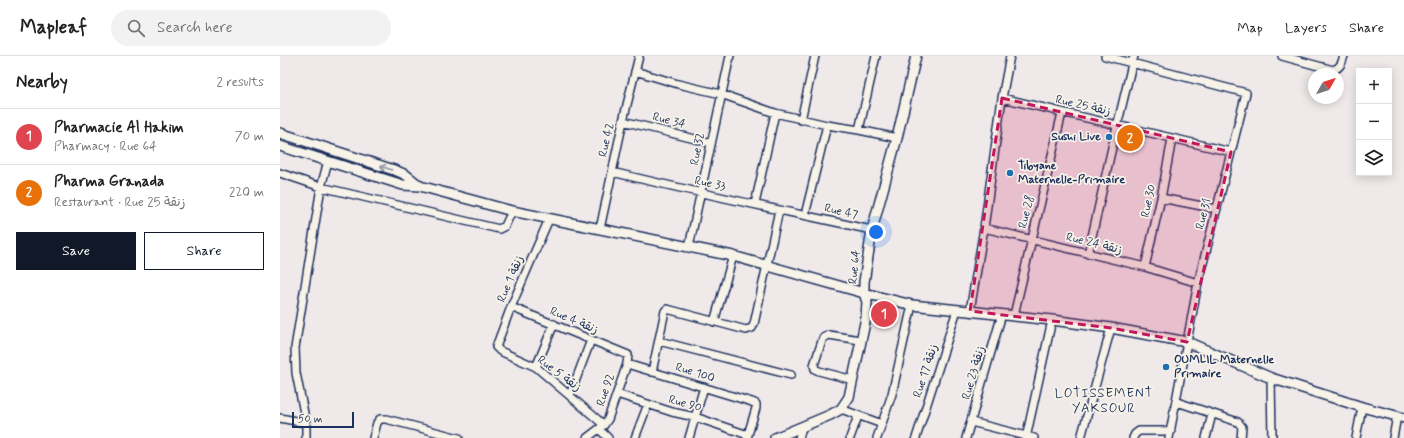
<!DOCTYPE html>
<meta charset="utf-8">
<style>
body{margin:0;font-family:Mynerve,"Playpen Sans Arabic",sans-serif;background:#f2f2f2;color:#222}
.controls{position:absolute;right:12px;top:12px;display:grid;overflow:hidden;border-radius:0px;box-shadow:0 2px 10px #0003}
.controls button{width:36px;height:36px;display:grid;place-items:center;padding:0;border:0;border-bottom:1px solid #e0e0e0;background:#fff;color:#222;font:20px sans-serif}
.compass{position:absolute;left:1028px;top:12px;width:36px;height:36px;border-radius:50%;background:#fff;box-shadow:0 2px 10px #0003;rotate:51deg}
.scale{position:absolute;left:12px;bottom:10px;width:62px;box-sizing:border-box;padding-left:4px;border:2px solid #1b2f5e;border-top:0;font-size:11px;line-height:14px;white-space:nowrap;color:#1b2f5e;-webkit-text-stroke:3px #f7f3e8;paint-order:stroke}
.you{position:absolute;left:596px;top:176px;width:14px;height:14px;margin:-10px;border:3px solid #fff;border-radius:50%;background:#1a73e8;box-shadow:0 0 0 6px #1a73e833}
.badge{display:grid;place-items:center;width:26px;height:26px;border-radius:50%;background:#111827;color:#fff;font-size:13px;font-weight:700}
.pin{position:absolute;translate:-50% -50%;border:2px solid #fff;box-shadow:0 1px 4px #0006}
.list{margin:0;padding:0;list-style:none}
h2{display:flex;justify-content:space-between;align-items:center;height:52px;margin:0;padding:0 16px;font-size:17px}
h2 small{font-size:13px;font-weight:400;color:#767676}
.list li{display:grid;grid-template-columns:26px 1fr auto;gap:12px;align-items:center;box-sizing:border-box;height:56px;padding:0 16px;border-top:1px solid #e0e0e0}
.list b{display:block;font-size:15px;white-space:nowrap}
.list p{margin:0;font-size:13px;white-space:nowrap;color:#767676}
.list em{font-size:13px;font-style:normal;color:#767676}
.actions{display:flex;gap:8px;padding:12px 16px}
.actions a{flex:1;padding:9px 0;border:1px solid #111827;border-radius:0px;text-align:center;font-size:14px;color:#111827}
.actions .main{background:#111827;color:#fff}
.icon{flex:none;width:22px;height:22px;fill:none;stroke:currentColor;stroke-width:2;stroke-linecap:round;stroke-linejoin:round}
.map{position:relative;flex:none;width:1124px;height:382px;overflow:hidden}
header{display:flex;align-items:center;gap:24px;box-sizing:border-box;height:56px;padding:0 20px;background:#fff;border-bottom:1px solid #e0e0e0}
header strong{font-size:19px}
nav{display:flex;gap:22px;margin-inline-start:auto;font-size:14px}
.search{width:280px;height:36px;background:#f2f2f2;display:flex;align-items:center;gap:10px;box-sizing:border-box;padding:0 14px;border-radius:22px;color:#767676;font-size:15px}
main{display:flex}
aside{flex:1;background:#fff}
.map>svg:first-child{display:block}
.lines{fill:none;stroke-linecap:round;stroke-linejoin:round}
.minor-casing{stroke:#1b2f5e;stroke-width:10}
.tertiary-casing{stroke:#1b2f5e;stroke-width:12}
.minor{stroke:#f7f3e8;stroke-width:7}
.tertiary{stroke:#f7f3e8;stroke-width:9}
.oneway{stroke:#8991a3}
.marked{fill:#c2185b;fill-opacity:0.2;stroke:#c2185b;stroke-width:3;stroke-dasharray:8 5;stroke-linejoin:round}
.poi-dot{fill:#1f6fb2;stroke:#f7f3e8;stroke-width:1.5}
.labels{text-anchor:middle;dominant-baseline:central;stroke-width:3.5;stroke-linejoin:round;paint-order:stroke}
.street-label{font-size:12px;fill:#1b2f5e;stroke:#f7f3e8}
.poi-label{font-size:12px;font-weight:bold;fill:#1b2f5e;stroke:#f7f3e8;text-anchor:start}
.neighbourhood-label{font-size:13px;letter-spacing:1px;fill:#1b2f5e;stroke:#f7f3e8}
</style>
<header>
<strong>Mapleaf</strong>
<div class="search"><svg class="icon" aria-label="search" viewBox="0 0 24 24"><circle cx="10" cy="10" r="6"/><path d="M15 15l6 6"/></svg>Search here</div>
<nav><a>Map</a><a>Layers</a><a>Share</a></nav>
</header>
<main>
<aside>
<h2>Nearby<small>2 results</small></h2>
<ul class="list">
<li><span class="badge" style="background:#e0444e">1</span><div><b>Pharmacie Al Hakim</b><p>Pharmacy · Rue 64</p></div><em>70 m</em></li>
<li><span class="badge" style="background:#e8710a">2</span><div><b>Pharma Granada</b><p>Restaurant · Rue 25 زنقة</p></div><em>220 m</em></li>
</ul>
<div class="actions"><a class="main">Save</a><a>Share</a></div>
</aside>
<div class="map">
<svg width="1124" height="382" viewBox="0 0 1124 382">
<rect width="100%" height="100%" fill="#f0e9ea"/>
<filter id="ink" filterUnits="userSpaceOnUse"><feTurbulence type="fractalNoise" baseFrequency=".025" numOctaves="2"/><feDisplacementMap in="SourceGraphic" scale="8" xChannelSelector="R" yChannelSelector="G"/><feConvolveMatrix kernelMatrix="1 2 1 2 8 2 1 2 1" color-interpolation-filters="sRGB"/></filter>
<g filter="url(#ink)">
<g class="lines">
<g class="minor-casing">
<path id="minor" d="M825 0 966 37 918 227 889 382
M1002 0 1053 14C1060 12 1062 7 1064 0
M355 15 398 28 441 38 495 57 547 69 579 74 617 82
M722 42 951 96
M521 64 535 0
M343 65 431 87
M579 74 596 0
M332 116C418 137 505 155 592 174
M0 117 41 131 219 173 225 170 232 155
M881 142 937 153
M475 148 495 57
M525 159 547 69
M269 163 231 251 216 291 220 295 256 311 324 369
M704 172 865 211 918 227
M320 173 343 65 359 0
M409 191 450 0
M808 198 833 87 854 0
M865 211 881 142 892 83
M231 251 348 299 347 308 328 363 324 369 307 382
M690 255 704 172 722 42 730 0
M734 259 782 57
M434 266 453 200
M379 285 511 319
M347 308 472 346 476 348V352L467 382
M256 311 274 268
M372 316 385 255 387 253 466 274 472 272 474 268 499 154
M991 322 992 382
M573 324 539 315 535 313 534 309 543 282 549 279 580 284
M337 338 392 356 415 361 468 379
M290 339 311 284
M897 346 958 366 962 371 961 382
M561 353 602 368
M0 362 26 367
M691 366 754 382
M319 373 328 382
M26 382V367L16 317 15 292 41 131 48 105
M93 382 97 367 100 363H106L179 382
M355 382 368 348
M409 382 424 331
M519 382 522 371
M570 382 578 360
M597 382 612 338 632 249
M636 382 677 254
M686 382 722 258
M746 382 772 264
M801 382 831 272
M853 382 855 378 859 375H891
M926 382 932 358
M1076 382 1082 351
M1113 382 1117 360"/>
</g>
<g class="tertiary-casing">
<path id="tertiary" d="M0 77 117 115 126 119 140 130
M0 90 123 129 140 130 232 155 453 200 584 237 632 249 772 264 831 272 907 286 991 322 1082 351 1124 362
M495 382 550 359 561 353 569 341 586 262 587 246 584 237V226L592 174 617 82 636 0"/>
</g>
<use href="#minor" class="minor"/>
<use href="#tertiary" class="tertiary"/>
</g>
<defs><path id="oneway-shaft" d="M-6 0H5M1.5-3L5.5 0L1.5 3" fill="none" stroke-width="1.6" stroke-linecap="round" stroke-linejoin="round"/></defs>
<use class="oneway" href="#oneway-shaft" transform="translate(106 112) rotate(-162)"/>
</g>
<path class="marked" d="M722 42 951 96 907 286 831 272 690 255Z"/>
<g class="poi-dot">
<circle cx="829" cy="81" r="4"/>
<circle cx="730" cy="117" r="4"/>
<circle cx="886" cy="311" r="4"/>
</g>
<g class="labels">
<g class="street-label">
<text transform="translate(803 50) rotate(13)">Rue 25 زنقة</text>
<text transform="translate(389 65) rotate(14)">Rue 34</text>
<text transform="translate(327 84) rotate(-77)">Rue 42</text>
<text transform="translate(418 93) rotate(-79)">Rue 32</text>
<text transform="translate(430 128) rotate(12)">Rue 33</text>
<text transform="translate(869 145) rotate(-78)">Rue 30</text>
<text transform="translate(561 156) rotate(13)">Rue 47</text>
<text transform="translate(747 156) rotate(-76)">Rue 28</text>
<text transform="translate(924 158) rotate(-76)">Rue 31</text>
<text transform="translate(814 188) rotate(14)">Rue 24 زنقة</text>
<text transform="translate(575 211) rotate(-84)">Rue 64</text>
<text transform="translate(231 223) rotate(-67)">Rue 1 زنقة</text>
<text transform="translate(294 265) rotate(23)">Rue 4 زنقة</text>
<text transform="translate(646 315) rotate(-72)">Rue 17 زنقة</text>
<text transform="translate(415 317) rotate(17)">Rue 100</text>
<text transform="translate(694 317) rotate(-74)">Rue 23 زنقة</text>
<text transform="translate(279 318) rotate(37)">Rue 5 زنقة</text>
<text transform="translate(326 334) rotate(-71)">Rue 92</text>
<text transform="translate(405 348) rotate(15)">Rue 90</text>
</g>
<g class="poi-label">
<text x="821" y="81" text-anchor="end">Sushi Live</text>
<text x="738" y="110">Tibyane<tspan x="738" dy="14">Maternelle-Primaire</tspan></text>
<text x="894" y="304">OUMLIL Maternelle<tspan x="894" dy="14">Primaire</tspan></text>
</g>
<g class="neighbourhood-label">
<text x="824" y="337">LOTISSEMENT<tspan x="824" dy="15">YAKSOUR</tspan></text>
</g>
</g>
</svg>
<div class="controls">
<button>+</button>
<button>−</button>
<button><svg class="icon" aria-label="layers" viewBox="0 0 24 24"><path d="M12 4l9 5-9 5-9-5zM3 14l9 5 9-5"/></svg></button>
</div>
<svg class="compass" viewBox="-18 -18 36 36"><path d="M0-13l5 13h-10z" fill="#e53935"/><path d="M0 13l5-13h-10z" fill="#767676"/></svg>
<div class="scale">50 m</div>
<div class="you"></div>
<div class="pin badge" style="left:604px;top:258px;background:#e0444e">1</div>
<div class="pin badge" style="left:850px;top:82px;background:#e8710a">2</div>
</div>
</main>
